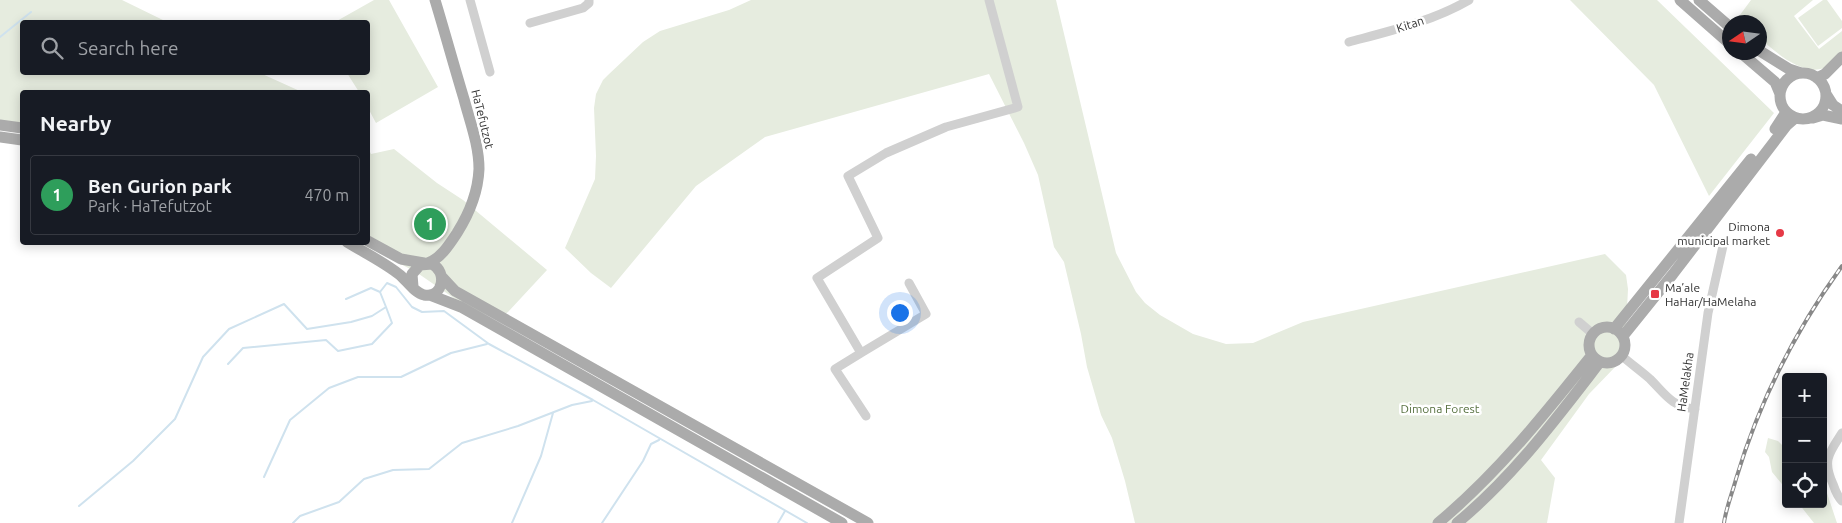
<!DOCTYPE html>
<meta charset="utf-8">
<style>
body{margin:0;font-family:Ubuntu,sans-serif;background:#20242c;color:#f1f3f6}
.controls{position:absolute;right:15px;bottom:15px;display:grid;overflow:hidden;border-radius:5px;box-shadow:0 2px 12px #0003}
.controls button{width:45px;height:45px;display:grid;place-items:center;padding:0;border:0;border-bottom:1px solid #363941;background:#171b24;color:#f1f3f6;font:25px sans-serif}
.compass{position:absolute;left:1722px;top:15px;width:45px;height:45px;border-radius:50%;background:#171b24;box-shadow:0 2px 12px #0003;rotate:257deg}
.you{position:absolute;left:899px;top:312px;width:18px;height:18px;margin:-12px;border:4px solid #fff;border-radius:50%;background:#1a73e8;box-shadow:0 0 0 8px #1a73e833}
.badge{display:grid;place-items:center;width:32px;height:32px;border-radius:50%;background:#e63946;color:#fff;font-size:16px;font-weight:700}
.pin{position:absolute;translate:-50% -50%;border:2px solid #fff;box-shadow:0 1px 5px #0006}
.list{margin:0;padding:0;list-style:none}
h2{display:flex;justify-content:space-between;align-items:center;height:65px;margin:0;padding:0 20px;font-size:21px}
h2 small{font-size:16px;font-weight:400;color:#9ea1a6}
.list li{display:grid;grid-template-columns:32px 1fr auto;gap:15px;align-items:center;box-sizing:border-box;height:80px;margin:0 10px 10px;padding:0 10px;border:1px solid #363941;border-radius:5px}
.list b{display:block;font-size:19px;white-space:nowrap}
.list p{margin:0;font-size:16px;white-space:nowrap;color:#9ea1a6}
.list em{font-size:16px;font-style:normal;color:#9ea1a6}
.icon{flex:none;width:28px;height:28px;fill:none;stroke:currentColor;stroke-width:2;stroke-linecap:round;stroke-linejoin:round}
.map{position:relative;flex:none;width:1842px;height:523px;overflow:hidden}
.search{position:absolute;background:#171b24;box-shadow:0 2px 12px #0003;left:20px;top:20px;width:350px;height:55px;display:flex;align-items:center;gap:12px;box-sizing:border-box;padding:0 18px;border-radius:5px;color:#9ea1a6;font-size:19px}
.panel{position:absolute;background:#171b24;box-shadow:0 2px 12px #0003;left:20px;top:90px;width:350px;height:155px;border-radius:5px}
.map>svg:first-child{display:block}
.green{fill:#e6ecdf}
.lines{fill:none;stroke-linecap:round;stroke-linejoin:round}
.stream{stroke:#cfe2ee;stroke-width:2}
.minor{stroke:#d0d0d0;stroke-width:9}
.major{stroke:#ababab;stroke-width:11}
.rail-casing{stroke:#888;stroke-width:4}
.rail{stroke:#fff;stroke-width:2;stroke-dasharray:5.5;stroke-linecap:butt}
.poi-dot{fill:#e63946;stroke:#fff;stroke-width:2}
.labels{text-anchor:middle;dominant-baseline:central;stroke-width:5;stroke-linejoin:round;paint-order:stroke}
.street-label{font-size:12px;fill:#333;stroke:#fff}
.poi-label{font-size:12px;fill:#333;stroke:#fff;text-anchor:end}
.park-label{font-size:12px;fill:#56703f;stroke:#fff}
</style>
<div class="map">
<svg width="1842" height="523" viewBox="0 0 1842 523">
<rect width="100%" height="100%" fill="#fff"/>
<path class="green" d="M0 0H122L167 22H22V72L260 73 302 92H22V124L0 123Z
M374 0H389L438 87 376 123 368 108V92H359L347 73 368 72V22H335Z
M751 0H1056L1116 253 1136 292 1145 303 1160 315 1193 334 1226 344 1253 343 1303 322 1605 254 1626 275 1628 289 1626 328 1617 365 1589 394 1541 460 1555 478 1547 523H1135L1125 481 1112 438 1101 415 1087 367 1081 334 1064 262 1054 247 1038 175 1024 143 989 74 765 137 696 186 611 288 591 273 565 248 595 179 596 156 594 108 596 94 603 80 608 75 643 42 660 31 729 10Z
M1570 0H1657L1774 113 1709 196 1654 85Z
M1751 0H1813L1794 16 1819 49 1842 31V54C1837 58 1832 64 1826 67 1804 78 1775 52 1760 38V22H1741L1737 19Z
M1823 0H1827L1842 21V28L1818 46 1798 18Z
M368 148 371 154 394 149 437 183 463 200 547 270 508 312 501 317 474 312 416 272 360 243 368 242Z
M1768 438 1778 441 1786 449V489L1772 472 1769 457 1765 452Z
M1823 481 1837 523H1814L1799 504H1823Z"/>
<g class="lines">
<path class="stream" d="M0 37 31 12
M346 299 371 288 380 292
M228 364 243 348 326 340 338 351 372 344 392 323 386 307
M264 477 290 420 329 388 358 377H401L451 353 487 344
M79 506 133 461 175 419 203 357 229 329 284 304 307 329 351 322 372 316 386 307 380 292 387 283 396 287 412 307 422 312 444 311 489 344 593 400 807 523
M293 523 300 516 339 502 364 479 393 470 429 469 462 443 518 426 572 405 592 401
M512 523 541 456 553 413
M602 523 643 461 651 444 659 440
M778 523 785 511"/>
<path class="minor" d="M470 0 490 72
M530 23 583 8 589 3V0
M1349 42C1390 31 1433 21 1469 0
M909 283 926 314 861 353 817 278 878 238 848 176 886 153 946 127 1018 107 989 0
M1579 322 1593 334
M861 353 835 369 866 416
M1622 356C1631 364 1641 371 1650 379 1666 395 1671 406 1695 409
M1842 433C1829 453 1822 460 1833 484 1835 490 1838 497 1842 501
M1679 523 1708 313 1723 246"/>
<path class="major" d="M1680 0 1730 44
M1699 0 1730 27
M1760 51 1789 69 1801 73
M1740 52 1775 82 1780 94
M1780 96a23 23 0 1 1 46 0a23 23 0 1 1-46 0Z
M1817 78 1825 74 1842 57
M1826 94 1833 105 1842 111
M1813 118 1823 115 1842 119
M0 125 22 128
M1775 129 1786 112
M0 137 22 140
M368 241 401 259 424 263
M347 242C365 253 384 262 400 275 407 281 415 293 424 295 443 298 448 272 432 264L420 265 412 274 413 287
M428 263C441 258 449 245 457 233 469 214 478 193 479 169 479 145 470 122 464 99 454 66 445 33 435 0
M442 277 455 291 868 523
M430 295 461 307 842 523
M1589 345a18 18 0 1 1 36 0a18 18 0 1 1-36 0Z
M1614 329 1751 159
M1623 336 1673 274 1787 125 1795 118
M1438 523C1497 474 1544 415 1592 355
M1457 523C1513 477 1556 419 1600 362"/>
<g class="rail-casing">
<path id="rail" d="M1724 523C1726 508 1732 494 1736 479 1759 402 1795 331 1842 266"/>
</g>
<use href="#rail" class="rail"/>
</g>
<g class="poi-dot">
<circle cx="1780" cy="233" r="5"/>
<rect x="1650" y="289" width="10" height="10" rx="2.5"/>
</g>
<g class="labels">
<g class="street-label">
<text transform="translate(1410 24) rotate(-18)">Kitan</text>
<text transform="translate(483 119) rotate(76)">HaTefutzot</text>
<text transform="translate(1685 382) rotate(-82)">HaMelakha</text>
</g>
<g class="poi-label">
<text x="1770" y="226">Dimona<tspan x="1770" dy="14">municipal market</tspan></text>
<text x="1665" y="287" text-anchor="start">Ma’ale<tspan x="1665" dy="14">HaHar/HaMelaha</tspan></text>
</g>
<g class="park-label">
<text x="1440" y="408">Dimona Forest</text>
</g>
</g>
</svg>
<div class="controls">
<button>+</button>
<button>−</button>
<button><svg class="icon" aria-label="locate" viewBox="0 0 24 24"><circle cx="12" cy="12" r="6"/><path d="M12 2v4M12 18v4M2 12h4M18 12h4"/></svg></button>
</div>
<svg class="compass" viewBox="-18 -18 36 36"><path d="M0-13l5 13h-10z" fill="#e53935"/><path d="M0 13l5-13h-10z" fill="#9ea1a6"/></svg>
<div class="you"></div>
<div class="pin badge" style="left:430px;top:224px;background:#2e9e5b">1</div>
<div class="search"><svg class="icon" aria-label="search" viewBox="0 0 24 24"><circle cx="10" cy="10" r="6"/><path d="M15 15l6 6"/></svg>Search here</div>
<section class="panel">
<h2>Nearby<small></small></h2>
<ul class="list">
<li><span class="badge" style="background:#2e9e5b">1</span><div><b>Ben Gurion park</b><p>Park · HaTefutzot</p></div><em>470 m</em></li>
</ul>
</section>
</div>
